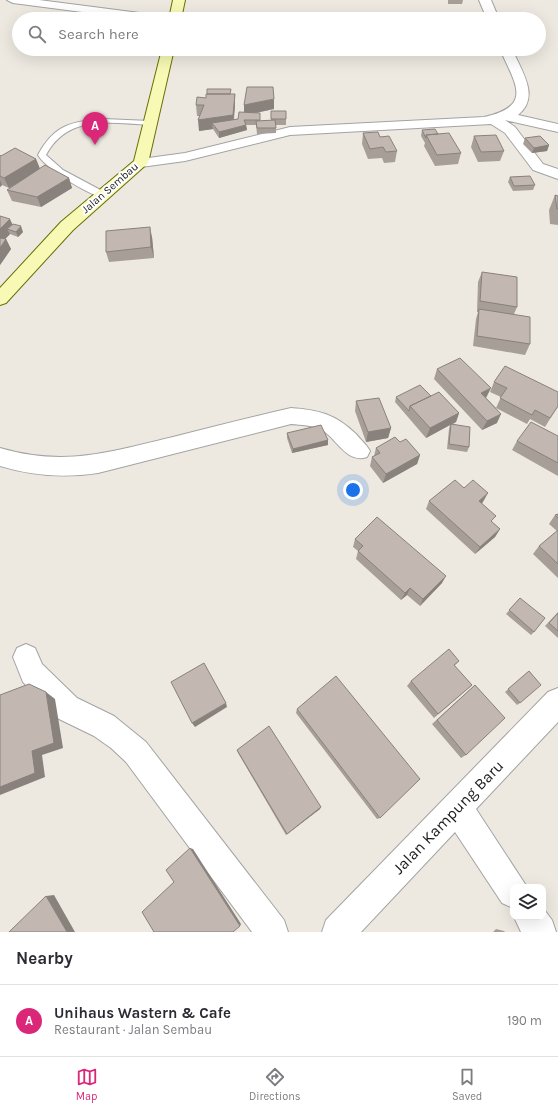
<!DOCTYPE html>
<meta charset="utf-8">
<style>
body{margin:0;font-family:Karla,sans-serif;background:#f7f7f7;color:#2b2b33}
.controls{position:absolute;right:12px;bottom:12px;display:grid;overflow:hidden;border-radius:8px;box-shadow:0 4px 16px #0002}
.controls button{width:36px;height:36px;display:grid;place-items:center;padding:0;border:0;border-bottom:1px solid #e1e1e2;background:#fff;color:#2b2b33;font:20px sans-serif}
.you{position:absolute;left:353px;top:490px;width:14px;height:14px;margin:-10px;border:3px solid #fff;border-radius:50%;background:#1a73e8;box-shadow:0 0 0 6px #1a73e833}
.badge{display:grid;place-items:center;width:26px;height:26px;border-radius:50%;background:#db2777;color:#fff;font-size:13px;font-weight:700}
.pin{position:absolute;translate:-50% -33px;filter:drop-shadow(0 1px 2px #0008)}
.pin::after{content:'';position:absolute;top:21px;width:14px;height:12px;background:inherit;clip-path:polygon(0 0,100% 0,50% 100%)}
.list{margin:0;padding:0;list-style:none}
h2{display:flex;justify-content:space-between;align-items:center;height:52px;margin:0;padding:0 16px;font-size:17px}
h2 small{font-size:13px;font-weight:400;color:#7c7c81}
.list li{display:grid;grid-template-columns:26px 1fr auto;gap:12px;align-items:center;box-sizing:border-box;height:72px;padding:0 16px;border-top:1px solid #e1e1e2}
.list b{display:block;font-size:15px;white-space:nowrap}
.list p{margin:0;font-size:13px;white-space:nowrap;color:#7c7c81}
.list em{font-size:13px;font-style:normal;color:#7c7c81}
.icon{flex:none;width:22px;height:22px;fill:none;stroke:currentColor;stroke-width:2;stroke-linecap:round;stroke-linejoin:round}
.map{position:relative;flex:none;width:558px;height:932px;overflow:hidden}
.search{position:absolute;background:#fff;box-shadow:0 4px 16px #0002;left:12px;right:12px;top:12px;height:44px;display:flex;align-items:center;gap:10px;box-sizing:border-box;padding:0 14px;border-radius:22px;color:#7c7c81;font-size:15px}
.sheet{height:124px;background:#fff}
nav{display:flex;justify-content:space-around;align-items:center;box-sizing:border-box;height:56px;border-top:1px solid #e1e1e2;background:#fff;font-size:11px;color:#7c7c81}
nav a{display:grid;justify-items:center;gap:2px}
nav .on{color:#db2777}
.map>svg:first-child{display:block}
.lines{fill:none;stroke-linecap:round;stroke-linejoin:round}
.service-casing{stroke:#a3a3a3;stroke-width:2}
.minor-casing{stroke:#a3a3a3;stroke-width:2}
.secondary-casing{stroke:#687005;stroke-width:2}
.service{fill:#fff;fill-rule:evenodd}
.minor{fill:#fff;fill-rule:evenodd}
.secondary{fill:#f7f9b4;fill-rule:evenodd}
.wall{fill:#a79e98}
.shaded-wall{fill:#88817c}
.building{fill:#c2b8b1;stroke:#88817c}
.labels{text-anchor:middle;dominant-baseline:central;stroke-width:4;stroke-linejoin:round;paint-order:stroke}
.far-street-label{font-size:11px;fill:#1c1c1c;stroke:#fff}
.near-street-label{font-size:16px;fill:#1c1c1c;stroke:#fff}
</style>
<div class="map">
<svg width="558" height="932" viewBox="0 0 558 932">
<rect width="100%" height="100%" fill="#ede9e1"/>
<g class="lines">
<g class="service-casing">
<path id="service" d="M104 119 150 121 154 123 150 125C110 123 68 114 46 155L63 170 106 193V197L103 198C86 193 47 170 38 155 54 125 72 121 104 119Z"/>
</g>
<g class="minor-casing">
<path id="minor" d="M7 0H39L163 16 169 19H136L13 3Z
M479 0H491L499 19H487Z
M500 49H512C521 70 541 97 518 115L558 124V132L505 120 515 127 543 164 558 169V179L533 170 505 133 491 124 290 135 185 161 141 167 136 166 134 163 136 160 141 159 185 153 290 127 484 117C534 106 515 84 500 49Z
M291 408C319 410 335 414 356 434 361 440 366 444 370 451L367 457C347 464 337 439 322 430 313 425 301 425 291 424L98 473C64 478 33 476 0 466V448C65 467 109 452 173 437 212 427 252 417 291 408Z
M26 644 35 648 42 664 77 698 114 716 146 742 284 920 288 932H252L126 762 111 748 94 736 57 718 23 682 13 657 17 648Z
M558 688V722L476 809 527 887H513V908L502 903 455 832 361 932H322L326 920 548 692Z
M543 908 552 920 556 932H521L514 917H543Z"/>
</g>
<g class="secondary-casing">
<path id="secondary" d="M173 0H185L181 19H169Z
M162 49H174L148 163 73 230 6 303 0 305V288L61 222 134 161Z"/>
</g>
<use href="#service" class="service"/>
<use href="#minor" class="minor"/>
<use href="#secondary" class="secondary"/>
</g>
<path class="wall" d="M448 0H463L462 4H448Z
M231 94H235V105L234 120 238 119 244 112 274 109 256 113 260 121 271 120V111H286V125H276V133L257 134 256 125H246L247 130 219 138 213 129 199 131V116H197L196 105Z
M422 130 438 134 461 153 458 164 435 166 424 146 425 143 421 136Z
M363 133 380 137 397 151 395 162 384 163 382 158 368 159 362 144Z
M474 136 504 151 500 161 478 162 471 147Z
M525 138 549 145 547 151 532 153 523 144Z
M0 155 1 156 36 159 40 169 69 178 72 188 41 207 12 201 7 190 28 177 9 188 2 185 0 187Z
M510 177 535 185 533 190 513 191 508 182Z
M555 195 558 196V225L550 224 549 210Z
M0 216 23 232 18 237 10 234 5 239H6L11 249 0 265Z
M152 237 154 258 109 262 106 252Z
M482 272 517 307 514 314 530 344 525 355 473 346 476 319 478 312H477L478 282Z
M437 369 486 398 496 408 501 397 490 392 494 382 558 406 545 427 530 419 527 424 496 408 497 423 482 430 434 379Z
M431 396 459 413 456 422 453 424 469 447 467 452 447 449 449 429 450 425 426 438 395 402 396 397Z
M356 401 391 428 388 438 366 442 355 411Z
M287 433 328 440V445L292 453 287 438Z
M558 436V476L512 450 517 441Z
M400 442 420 455 417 464 383 483 370 466 372 457 374 456 376 448Z
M464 488 483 502 482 503 492 522 500 529 495 537 475 554 426 509 429 501Z
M558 514V578L533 554 539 546 557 531 549 524 555 515Z
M355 539 442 583 420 606 407 595 401 600 356 559 358 551 353 547Z
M520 598 534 632 531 635 506 614Z
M558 612V638L545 626Z
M459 661 454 666 472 685 434 718 407 686 411 681Z
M529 671 520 703 517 705 505 692Z
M475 685 466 755 461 758 432 724Z
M297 709 380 818 377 819 296 713Z
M237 750 320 809 286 835 238 753Z
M496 929 504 931 505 932H493Z"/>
<path class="shaded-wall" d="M235 94V105L233 125 212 123 213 129 199 131 198 120Z
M274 99V109L244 115V105Z
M246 125 247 130 219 138V132Z
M549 145 547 151 532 153 534 148Z
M36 159 40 169 9 188 4 178Z
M69 178 72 188 41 207 37 197Z
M0 180 2 185 0 187Z
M10 219 15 230 7 229 10 234 0 244V229Z
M21 226 23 232 18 237 16 232Z
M150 227 152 237 154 258 151 247Z
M6 239 11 249 0 265V248Z
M491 388 486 398 481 393Z
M459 413 456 422 450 425 451 424 450 425 426 438 430 428Z
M501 414 497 423 482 430 487 421Z
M391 428 388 438 366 442 368 432Z
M328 440V445L292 453 293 449Z
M420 455 417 464 383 483 386 474Z
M488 493 483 502 475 509 479 501Z
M500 529 495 537 475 554 480 547Z
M446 576 442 583 420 606 423 599Z
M410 588 407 595 401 600 405 593Z
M46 692 55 699 63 748 42 755 45 777 0 795V787L32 751Z
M226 703 227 707 195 727 192 723Z
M321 807 320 809 286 835 287 834Z
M190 848 193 849 241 924 240 926Z
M54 895 75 932H67L46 896Z"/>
<path class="building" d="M247 87H273L274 99 244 105Z
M207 89H231L230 94H207Z
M206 94H235L233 115 198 120 204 105H196L197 97 206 98Z
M271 111H286V119H271Z
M239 112 260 113V120H244L246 125 219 132 212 123 238 119Z
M275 120 276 128H257L256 121Z
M435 129 438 134 426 135V138L422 130Z
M378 132 380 137 389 136 397 151 386 152 383 147 370 149 363 133Z
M449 133 461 153 437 155 426 135Z
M496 135 504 151 481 152 474 136Z
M540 136 549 145 534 148 525 138Z
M15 148 36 159 4 178 0 176V155L1 156Z
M45 165 69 178 37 197 7 190Z
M530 176 535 185 514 186 510 177Z
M555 195 558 196V209H557Z
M0 216 10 219 0 229Z
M13 224 21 226 16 232 7 229Z
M150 227 151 247 106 252V231Z
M0 238 6 239 0 248Z
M482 272 517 277V307L480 301Z
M479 309 530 317V344L477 336Z
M460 358 491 388 481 393 501 414 487 421 437 369Z
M505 366 558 392V406L550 418 535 410 532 415 500 398 507 388 494 382Z
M420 385 431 396 410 406 409 411 396 397Z
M439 392 459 413 430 428 410 406Z
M379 398 391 428 368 432 356 401Z
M531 422 558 436V463L517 441Z
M451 424 470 427 469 447 449 444Z
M321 425 328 440 293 449 287 433Z
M395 437 400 442 406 439 420 455 386 474 372 457 380 453 376 448Z
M455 480 464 488 473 480 488 493 479 501 496 516 491 521 500 529 480 547 429 501Z
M558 514V518L555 515Z
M377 517 446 576 423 599 410 588 405 593 358 551 363 546 355 539Z
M558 530V564L539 546Z
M520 598 545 618 534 632 509 610Z
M558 613V631L549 623Z
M449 649 459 661 454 665 472 685 438 714 411 681Z
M204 663 226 703 192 723 171 682Z
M529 671 541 685 520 703 508 689Z
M336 676 420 779 380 818 297 709Z
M29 684 46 692 54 743 32 751 35 773 0 787V695Z
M475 685 505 718 466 755 437 720Z
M269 726 321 807 287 834 237 750Z
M190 848 240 926 233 932H154L142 912 174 882 166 870Z
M46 896 67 932H9Z"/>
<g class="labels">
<g class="far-street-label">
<text transform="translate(110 188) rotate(-41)">Jalan Sembau</text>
</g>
<g class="near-street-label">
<text transform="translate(448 817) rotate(-46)">Jalan Kampung Baru</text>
</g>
</g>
</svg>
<div class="controls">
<button><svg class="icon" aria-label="layers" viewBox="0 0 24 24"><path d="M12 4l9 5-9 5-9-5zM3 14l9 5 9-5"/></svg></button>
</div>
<div class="you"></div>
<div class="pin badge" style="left:95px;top:145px">A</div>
<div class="search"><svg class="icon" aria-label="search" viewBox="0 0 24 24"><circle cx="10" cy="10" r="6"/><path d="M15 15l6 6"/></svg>Search here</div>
</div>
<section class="sheet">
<h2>Nearby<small></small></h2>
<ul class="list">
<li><span class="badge">A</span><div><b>Unihaus Wastern &amp; Cafe</b><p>Restaurant · Jalan Sembau</p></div><em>190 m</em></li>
</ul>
</section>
<nav>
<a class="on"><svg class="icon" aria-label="map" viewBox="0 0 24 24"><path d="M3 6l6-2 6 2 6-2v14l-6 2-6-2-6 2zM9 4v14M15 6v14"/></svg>Map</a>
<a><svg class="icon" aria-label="directions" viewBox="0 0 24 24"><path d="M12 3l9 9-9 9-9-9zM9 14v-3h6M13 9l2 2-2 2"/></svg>Directions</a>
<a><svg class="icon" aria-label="saved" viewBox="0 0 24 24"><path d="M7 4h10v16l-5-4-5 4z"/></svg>Saved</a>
</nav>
